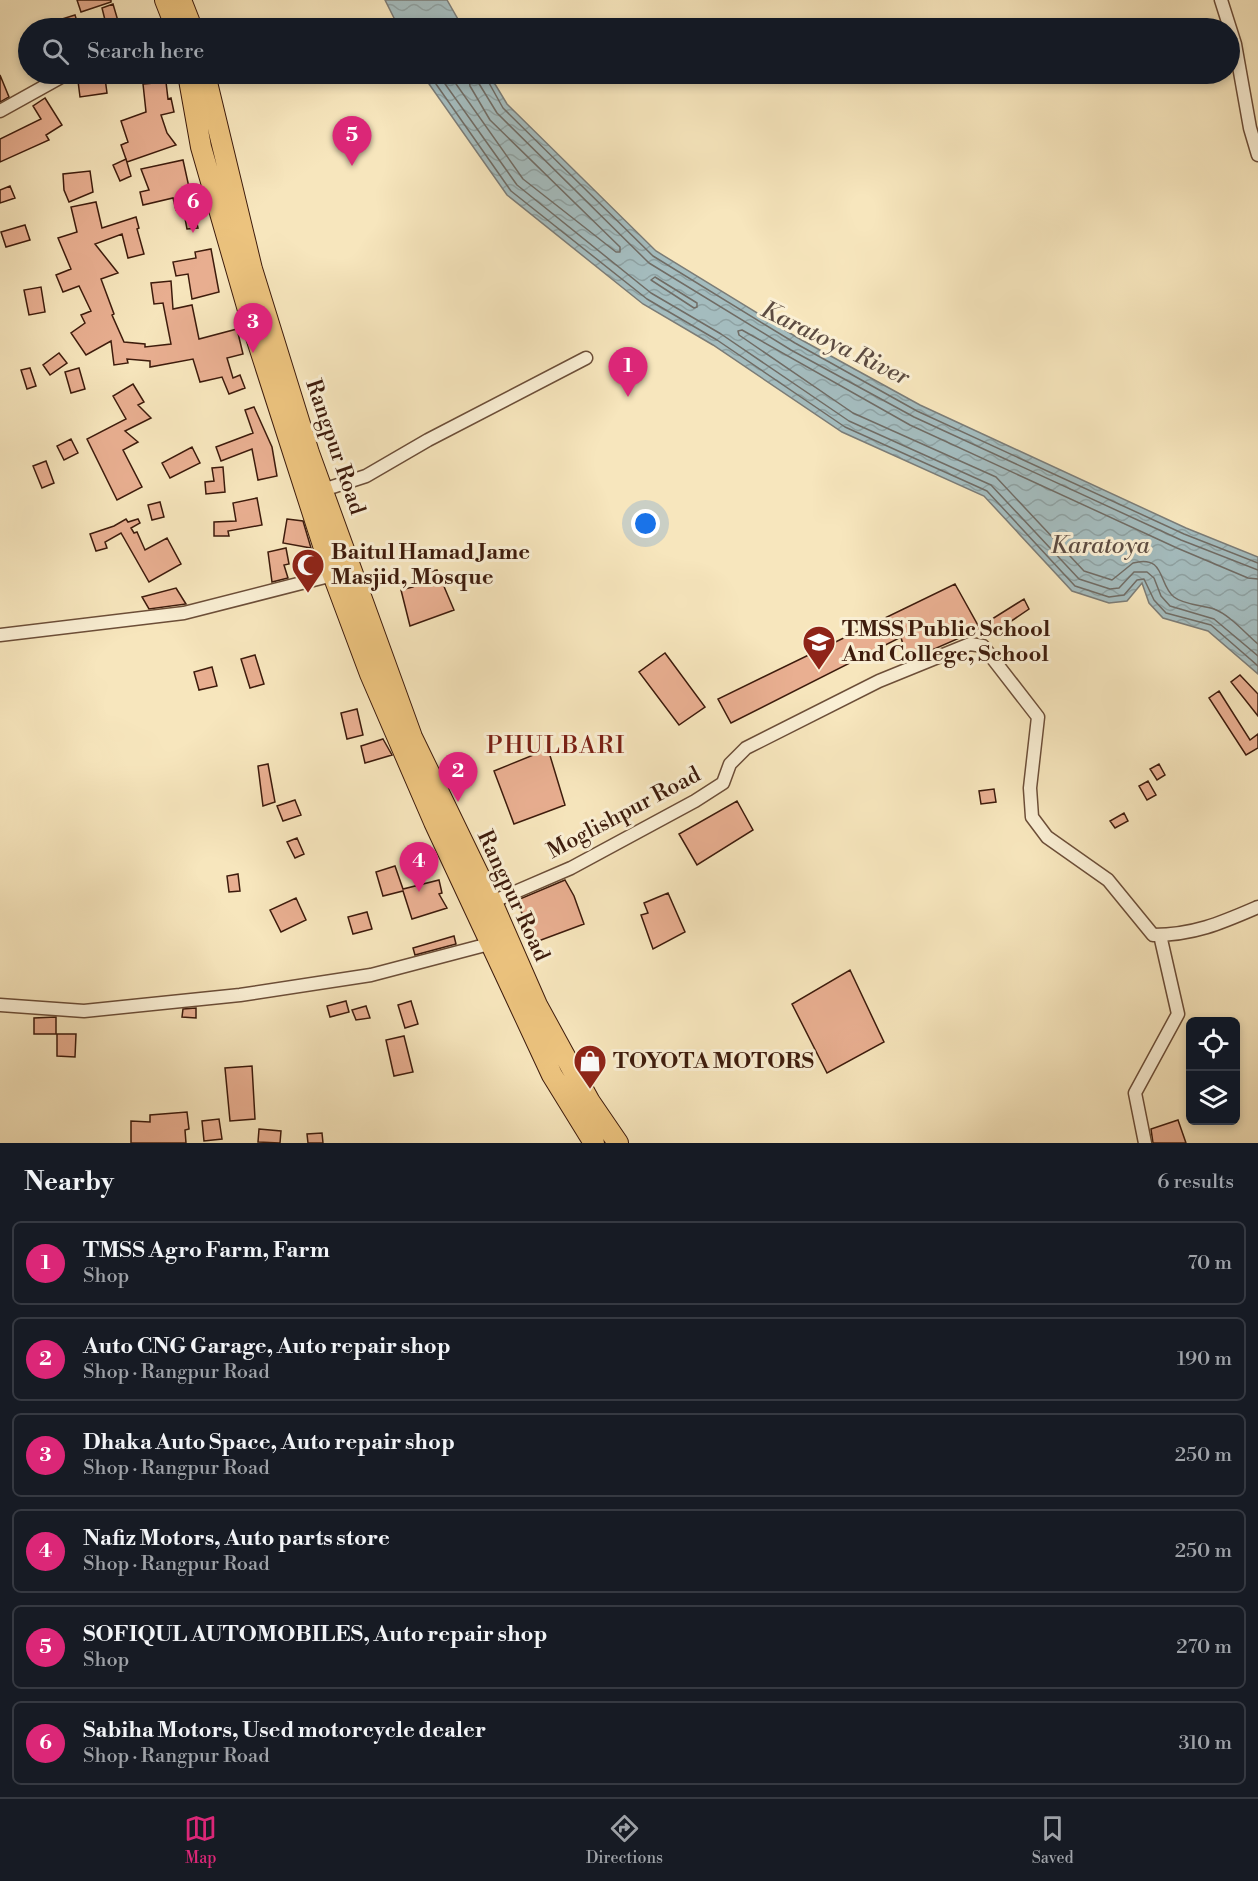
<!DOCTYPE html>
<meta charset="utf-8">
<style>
body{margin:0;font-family:"Libre Bodoni",serif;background:#20242c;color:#f1f3f6}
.controls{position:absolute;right:18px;bottom:18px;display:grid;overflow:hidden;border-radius:9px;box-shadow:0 3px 9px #0003}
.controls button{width:54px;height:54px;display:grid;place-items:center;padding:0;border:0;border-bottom:2px solid #363941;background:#171b24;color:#f1f3f6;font:30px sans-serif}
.you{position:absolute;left:646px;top:524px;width:21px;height:21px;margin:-15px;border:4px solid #fff;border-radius:50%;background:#1a73e8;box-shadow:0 0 0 9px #1a73e833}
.badge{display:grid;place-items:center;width:39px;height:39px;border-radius:50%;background:#db2777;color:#fff;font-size:20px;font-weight:700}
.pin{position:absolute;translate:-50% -50px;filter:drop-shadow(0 2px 3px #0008)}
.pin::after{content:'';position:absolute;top:32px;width:21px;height:18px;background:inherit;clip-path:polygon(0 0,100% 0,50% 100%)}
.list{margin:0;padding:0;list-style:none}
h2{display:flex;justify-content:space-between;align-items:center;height:78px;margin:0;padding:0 24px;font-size:26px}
h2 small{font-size:20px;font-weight:400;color:#9ea1a6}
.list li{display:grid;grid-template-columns:39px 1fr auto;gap:18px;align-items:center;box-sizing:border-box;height:84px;margin:0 12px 12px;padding:0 12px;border:2px solid #363941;border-radius:9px}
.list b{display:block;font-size:22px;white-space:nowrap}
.list p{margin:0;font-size:20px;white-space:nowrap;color:#9ea1a6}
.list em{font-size:20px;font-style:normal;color:#9ea1a6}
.icon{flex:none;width:33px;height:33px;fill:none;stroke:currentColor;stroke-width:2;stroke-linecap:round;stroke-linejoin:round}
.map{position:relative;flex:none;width:1258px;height:1143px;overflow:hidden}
.search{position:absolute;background:#171b24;box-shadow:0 3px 9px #0003;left:18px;right:18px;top:18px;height:66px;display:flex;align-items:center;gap:15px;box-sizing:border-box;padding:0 21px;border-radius:33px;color:#9ea1a6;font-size:22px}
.sheet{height:654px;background:#171b24}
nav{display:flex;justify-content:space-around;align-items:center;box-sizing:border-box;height:84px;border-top:2px solid #363941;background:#171b24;font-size:16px;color:#9ea1a6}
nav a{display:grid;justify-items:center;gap:3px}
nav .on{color:#db2777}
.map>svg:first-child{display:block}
.water{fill:url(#water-waves);stroke:#7b7c77;stroke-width:1.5}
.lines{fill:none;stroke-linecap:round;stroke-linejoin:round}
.shore{stroke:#706c65;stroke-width:1.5}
.building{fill:#e9af91;stroke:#3d1b0c;stroke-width:1.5}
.minor-casing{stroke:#6c4e38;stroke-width:15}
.trunk-casing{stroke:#3d1b0c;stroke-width:22}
.minor{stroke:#faefd4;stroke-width:12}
.trunk{stroke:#ecc37e;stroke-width:20}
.labels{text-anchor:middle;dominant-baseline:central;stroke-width:6;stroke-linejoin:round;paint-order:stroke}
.street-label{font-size:22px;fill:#3d1b0c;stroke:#faefd4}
.poi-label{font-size:22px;font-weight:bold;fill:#3d1b0c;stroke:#faefd4;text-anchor:start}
.water-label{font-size:24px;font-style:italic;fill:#5c4b41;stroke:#faefd4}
.neighbourhood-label{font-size:24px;letter-spacing:1.5px;fill:#7a1f14;stroke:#faefd4}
</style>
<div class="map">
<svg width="1258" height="1143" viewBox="0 0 1258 1143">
<defs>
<pattern id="water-waves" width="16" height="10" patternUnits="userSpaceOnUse" patternTransform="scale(1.5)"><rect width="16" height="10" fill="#a4bcbe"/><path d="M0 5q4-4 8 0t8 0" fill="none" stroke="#8ea1a2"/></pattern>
</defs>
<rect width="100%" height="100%" fill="#f7e6bd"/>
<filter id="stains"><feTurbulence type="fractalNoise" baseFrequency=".00333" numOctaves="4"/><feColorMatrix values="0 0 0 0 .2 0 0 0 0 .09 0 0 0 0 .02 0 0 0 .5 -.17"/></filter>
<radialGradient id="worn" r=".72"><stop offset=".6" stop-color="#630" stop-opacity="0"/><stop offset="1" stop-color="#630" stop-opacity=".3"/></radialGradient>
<path class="water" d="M385 0H447L463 28H399Z
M422 74H489L507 104 656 251 798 338 920 405 1186 528 1258 557V674L1208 631 1163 618 1149 603 1142 583 1127 601 1109 603 1072 591 984 496 842 432 713 345 643 304 507 195Z"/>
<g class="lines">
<path class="shore" d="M429 74 511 191 647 299 717 340 845 427 987 491 1075 586 1109 597 1124 595 1137 580 1144 579 1154 600 1166 613 1211 625 1258 666
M438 74 517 185 651 293 721 334 849 421 991 485 1079 579 1110 589 1119 588 1134 572H1147L1154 578 1161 596 1170 606 1214 619 1258 656
M449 74 523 179 616 252H620V247L490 120 470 86 468 74
M477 74 478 82 497 113 649 263 791 350 914 417 1181 540 1258 570
M484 74 503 108 653 256 795 343 917 411 1184 534 1258 563
M655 277 697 303V307L694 308 651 280Z
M1258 579 1248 578 1177 548 910 425 742 330 738 331 739 335 853 413 996 477 1084 571 1112 580 1133 563C1166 554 1158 585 1174 597 1184 605 1202 605 1214 609 1230 615 1245 633 1258 644"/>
</g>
<path class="building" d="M77 0H111V2L81 12Z
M113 4 118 21 106 24 102 8Z
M75 15 79 28H64L62 19Z
M0 75 9 97 0 102Z
M105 78 107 93 80 97 78 81Z
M166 82 168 99 171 98 174 112 161 115 167 133 176 145 127 162 121 145 128 142 121 121 146 112 143 84Z
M45 98 62 125 46 135 49 140 0 162V139L41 119 33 106Z
M126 159 131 176 120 181 113 165Z
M183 160 198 228 187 229 183 208 176 210 173 198 143 205 140 192 149 190 141 169Z
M90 171 93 192 69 202 64 190 63 174Z
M10 186 15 198 0 203V190Z
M96 202 102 228 136 217 139 228 137 229 144 254 128 258 122 234 95 244 118 273 101 279 114 314 112 315 124 342 145 344V347L171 344 163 303 154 304 151 283 171 281 173 309 192 305 199 339 237 329 243 354 227 358 233 378 240 375 245 388 229 394 222 377 200 382 193 359 150 367V361L127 359 128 363 114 365 111 341 86 355 71 333 85 323 81 315 91 311 79 286 63 292 56 275 71 269 58 238 77 232 71 207Z
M25 225 30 240 6 247 1 232Z
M211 249 219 292 192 299 188 274 176 276 173 262 196 258 195 252Z
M41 287 45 312 29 315 24 290Z
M59 353 67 363 50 375 43 365Z
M30 368 36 386 27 389 21 370Z
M79 368 85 389 71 393 65 372Z
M133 384 144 402 138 405 151 418 125 431 138 442 123 450 142 487 117 500 87 439 126 419 113 396Z
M254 407 272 447 277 476 258 480 252 449 221 461 216 447 253 433 245 410Z
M71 439 78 453 64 460 57 446Z
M192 447 200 463 170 478 162 463Z
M46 461 54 483 42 488 33 466Z
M223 467 225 492 206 494 205 482 214 481 212 468Z
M257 498 262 525 228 531 229 536H214V522L236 521 233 503Z
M160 502 164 517 152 520 148 505Z
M126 519 128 522 138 519 140 523 131 528 134 533 137 532 145 550 167 538 181 564 149 582 121 533 105 542 107 548 96 551 90 534 114 526Z
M287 519 303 521 311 548 283 543Z
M286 548 289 564 284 565 288 578 272 582 268 552Z
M437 570 454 610 410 626 401 590 413 587 412 576Z
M955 584 980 629 907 661 901 637 731 723 718 699Z
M176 588 186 604 149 609 142 597Z
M1024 599 1029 609 991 635 984 624Z
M665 653 705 707 679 725 639 672Z
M255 655 264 684 250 688 241 659Z
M212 667 217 686 199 690 194 672Z
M1240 675 1258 694V716L1231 682Z
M1219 691 1250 740 1258 734V748L1246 755 1209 698Z
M357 709 363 735 347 739 341 713Z
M383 739 392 755 365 763 361 746Z
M548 749 565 805 514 824 494 771Z
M268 764 275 802 263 806 258 766Z
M1159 764 1165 775 1157 780 1150 769Z
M1148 781 1156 795 1147 800 1139 786Z
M994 789 996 802 981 804 979 791Z
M295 800 301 815 283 821 277 806Z
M737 801 753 830 697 865 679 834Z
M1124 813 1128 821 1115 828 1110 821Z
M297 838 304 854 295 858 287 842Z
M395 866 403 889 439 880 442 893 439 894 447 908 412 919 403 891 383 896 376 872Z
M238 874 240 891 229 892 227 876Z
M565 880 574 896 584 924 533 943 526 920 515 901Z
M668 893 685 932 653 949 641 915 648 913 644 903Z
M296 898 306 920 281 932 270 910Z
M367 912 372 929 353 934 348 917Z
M454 936 456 944 415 955 413 948Z
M850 970 884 1042 827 1073 792 1004Z
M346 1001 349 1012 330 1017 327 1006Z
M411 1001 418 1024 405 1028 398 1005Z
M366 1006 370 1018 356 1020 352 1010Z
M196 1008V1018L182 1017 183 1009Z
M56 1017V1034H34V1018Z
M57 1034H76L75 1057 57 1056Z
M404 1036 413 1072 394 1076 386 1040Z
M252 1066 255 1119 230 1121 225 1068Z
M187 1112 189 1129 185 1130 186 1143H131V1121L150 1122V1115Z
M219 1119 222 1139 204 1141 202 1121Z
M1178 1120 1186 1143H1153L1151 1129Z
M259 1129 281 1131 280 1143 258 1142Z
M322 1133 323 1143H308L307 1134Z"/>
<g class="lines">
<g class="minor-casing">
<path id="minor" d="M1221 0 1235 44 1250 128 1258 155
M0 111 63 76 75 74
M323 490 366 476 428 440 586 358
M0 635 184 613 333 575
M492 902 571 868 695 801 723 783 730 764 746 748 879 681 970 644 983 646 1038 717 1030 788 1032 817 1047 837 1108 880 1153 935C1194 935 1221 923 1258 907
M0 1005 84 1011 240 995 371 975 489 944
M1145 1143 1135 1093 1178 1014 1160 935"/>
</g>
<g class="trunk-casing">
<path id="trunk" d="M165 0 176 28
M181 0 192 28
M188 74 201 147 254 331 330 567 370 674 434 822 552 1075 594 1143
M205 74 252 269 309 453 412 737 492 902 537 1005 590 1102 618 1143"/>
</g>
<use href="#minor" class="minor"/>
<use href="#trunk" class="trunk"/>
</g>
<defs>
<g id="mosque-pin" transform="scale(1.725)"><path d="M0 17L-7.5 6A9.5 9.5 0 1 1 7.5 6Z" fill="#8f2418" stroke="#faefd4"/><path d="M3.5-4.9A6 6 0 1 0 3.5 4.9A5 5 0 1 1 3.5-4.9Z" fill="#fff"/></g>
<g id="school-pin" transform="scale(1.725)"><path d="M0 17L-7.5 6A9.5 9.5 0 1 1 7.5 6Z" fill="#8f2418" stroke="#faefd4"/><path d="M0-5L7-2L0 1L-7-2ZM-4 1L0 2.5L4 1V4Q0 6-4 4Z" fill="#fff"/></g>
<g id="shop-pin" transform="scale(1.725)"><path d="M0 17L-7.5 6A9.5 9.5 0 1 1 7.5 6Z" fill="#8f2418" stroke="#faefd4"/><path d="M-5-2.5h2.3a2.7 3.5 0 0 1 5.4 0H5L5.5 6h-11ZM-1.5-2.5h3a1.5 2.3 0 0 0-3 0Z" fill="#fff"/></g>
</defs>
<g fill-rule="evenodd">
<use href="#mosque-pin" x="308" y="565"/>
<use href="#school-pin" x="819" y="642"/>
<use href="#shop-pin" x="590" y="1061"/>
</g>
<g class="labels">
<g class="street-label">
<text transform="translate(335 447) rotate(71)">Rangpur Road</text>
<text transform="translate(624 813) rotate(-28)">Moglishpur Road</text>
<text transform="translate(513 896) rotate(65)">Rangpur Road</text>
</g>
<g class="poi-label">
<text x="331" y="552">Baitul Hamad Jame<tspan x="331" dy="25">Masjid, Mosque</tspan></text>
<text x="842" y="629">TMSS Public School<tspan x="842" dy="25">And College, School</tspan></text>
<text x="613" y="1061">TOYOTA MOTORS</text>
</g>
<g class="water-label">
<text transform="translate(835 344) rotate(26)">Karatoya River</text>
<text x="1100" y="546">Karatoya</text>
</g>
<g class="neighbourhood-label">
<text x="556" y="746">PHULBARI</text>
</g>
</g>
<rect width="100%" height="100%" filter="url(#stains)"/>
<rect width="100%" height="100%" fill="url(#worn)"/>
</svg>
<div class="controls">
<button><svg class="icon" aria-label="locate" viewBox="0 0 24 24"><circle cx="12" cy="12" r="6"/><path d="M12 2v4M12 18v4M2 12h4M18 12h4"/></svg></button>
<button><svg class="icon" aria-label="layers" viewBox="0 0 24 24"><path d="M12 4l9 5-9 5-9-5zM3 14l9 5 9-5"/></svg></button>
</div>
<div class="you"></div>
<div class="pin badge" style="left:628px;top:397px">1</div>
<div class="pin badge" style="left:458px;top:802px">2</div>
<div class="pin badge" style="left:253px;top:353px">3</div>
<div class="pin badge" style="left:419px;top:892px">4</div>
<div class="pin badge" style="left:352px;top:166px">5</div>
<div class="pin badge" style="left:193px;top:233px">6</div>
<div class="search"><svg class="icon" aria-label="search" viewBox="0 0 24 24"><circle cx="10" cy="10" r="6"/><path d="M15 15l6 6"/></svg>Search here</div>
</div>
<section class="sheet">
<h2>Nearby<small>6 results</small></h2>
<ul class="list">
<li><span class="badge">1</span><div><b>TMSS Agro Farm, Farm</b><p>Shop</p></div><em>70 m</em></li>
<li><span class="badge">2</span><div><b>Auto CNG Garage, Auto repair shop</b><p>Shop · Rangpur Road</p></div><em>190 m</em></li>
<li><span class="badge">3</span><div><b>Dhaka Auto Space, Auto repair shop</b><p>Shop · Rangpur Road</p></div><em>250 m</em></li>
<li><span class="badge">4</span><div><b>Nafiz Motors, Auto parts store</b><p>Shop · Rangpur Road</p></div><em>250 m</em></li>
<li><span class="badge">5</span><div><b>SOFIQUL AUTOMOBILES, Auto repair shop</b><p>Shop</p></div><em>270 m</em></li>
<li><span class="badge">6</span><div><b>Sabiha Motors, Used motorcycle dealer</b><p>Shop · Rangpur Road</p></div><em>310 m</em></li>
</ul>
</section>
<nav>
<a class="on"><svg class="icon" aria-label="map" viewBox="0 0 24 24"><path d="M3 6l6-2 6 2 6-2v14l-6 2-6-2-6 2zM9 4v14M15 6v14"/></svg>Map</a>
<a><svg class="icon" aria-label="directions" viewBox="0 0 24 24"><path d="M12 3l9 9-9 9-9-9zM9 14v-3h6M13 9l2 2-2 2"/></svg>Directions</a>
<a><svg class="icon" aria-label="saved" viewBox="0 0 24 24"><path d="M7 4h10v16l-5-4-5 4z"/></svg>Saved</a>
</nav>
